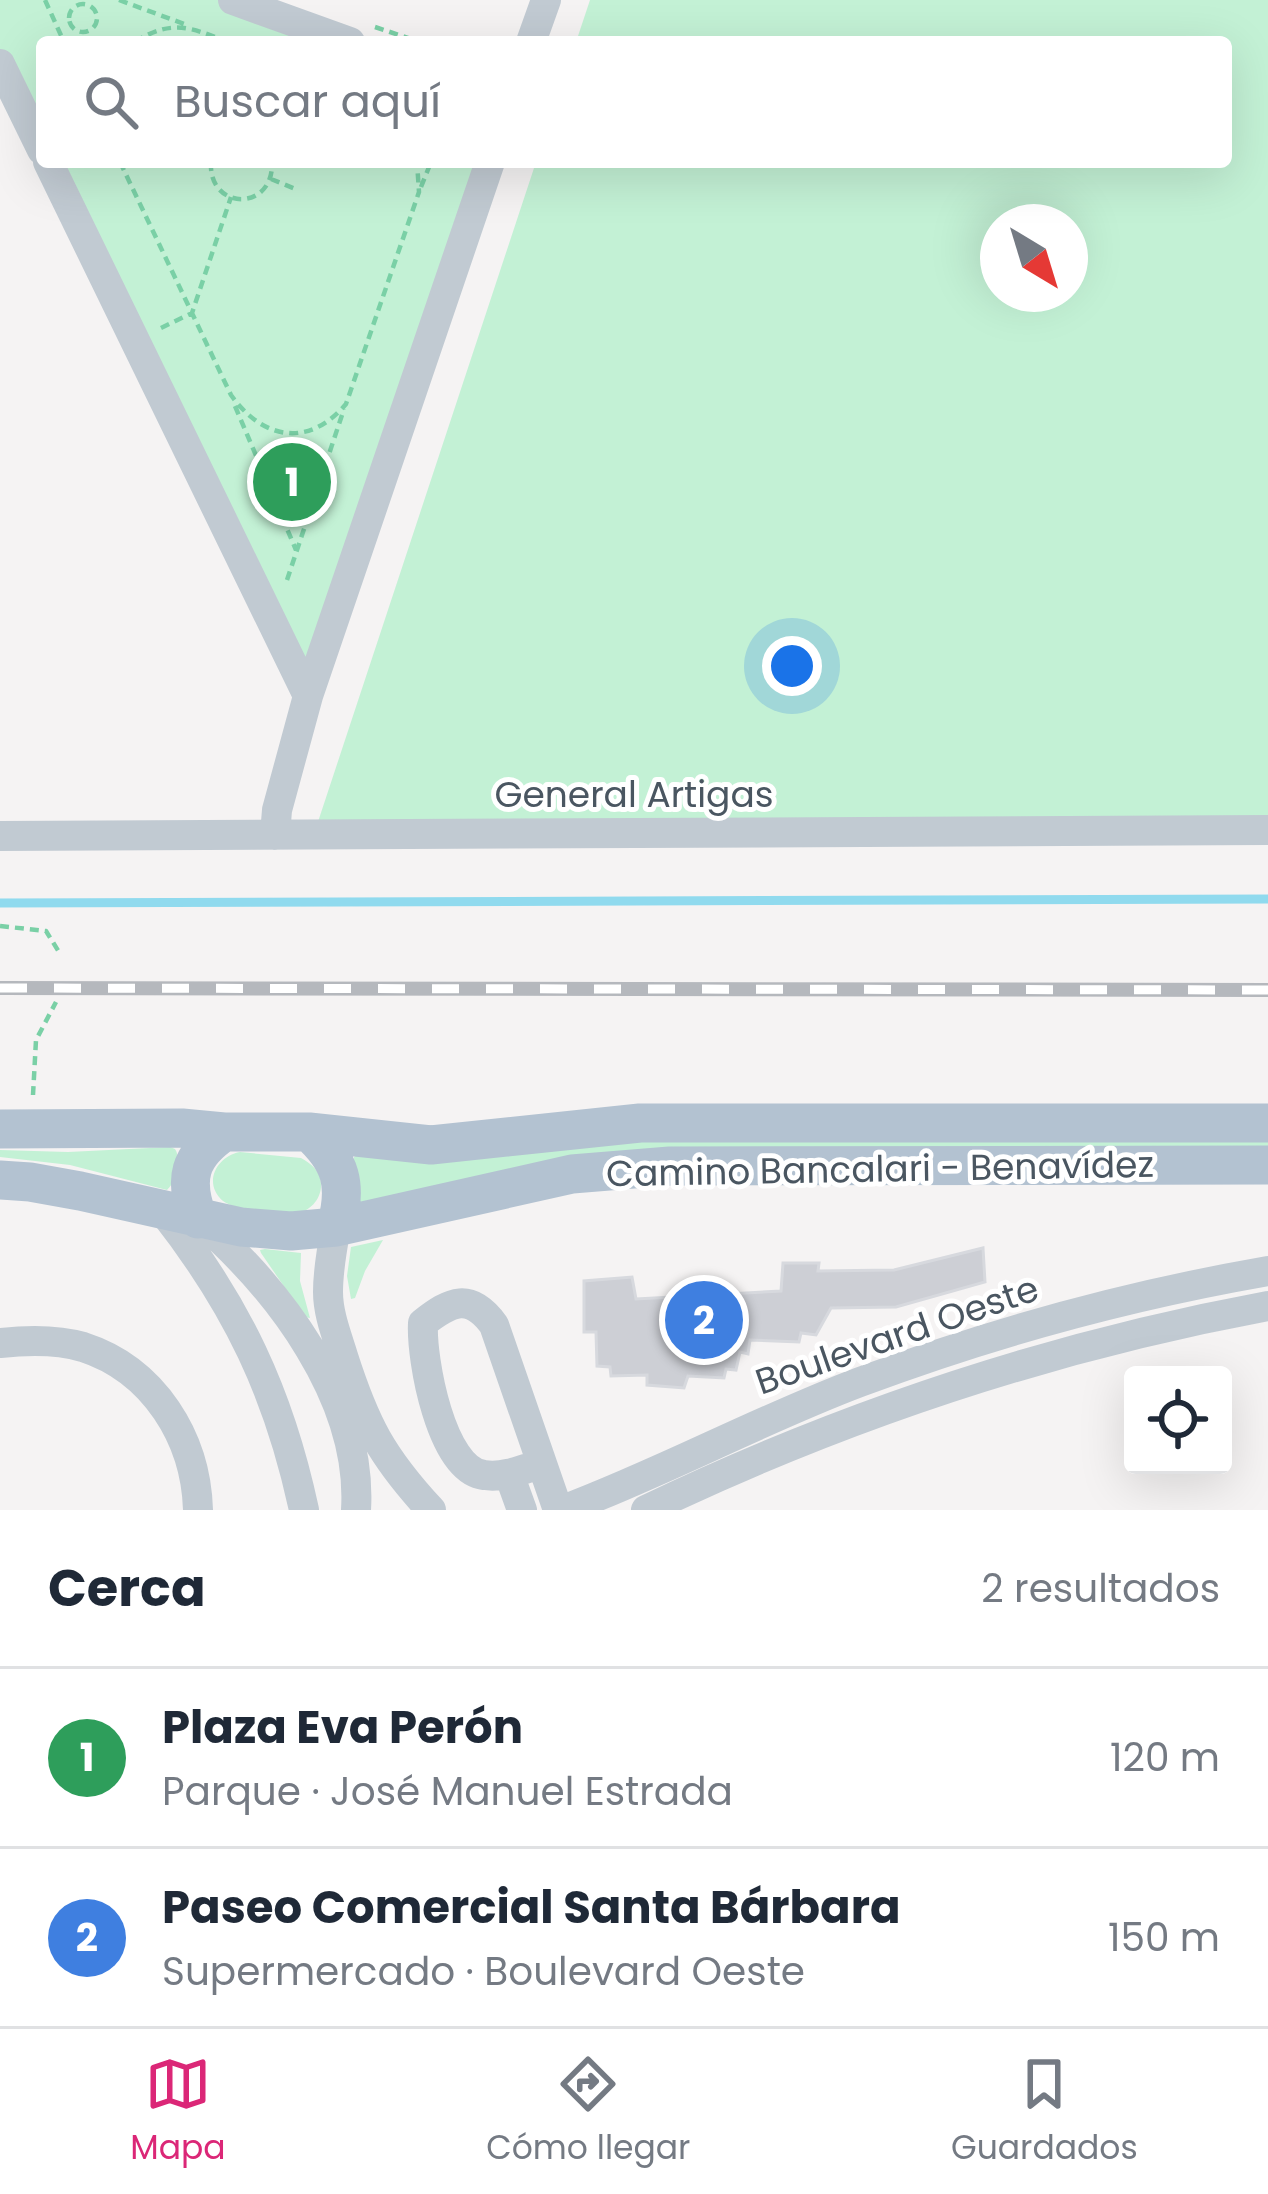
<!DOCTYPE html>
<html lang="es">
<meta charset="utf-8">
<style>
body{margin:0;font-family:Poppins,sans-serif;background:#f6f6f7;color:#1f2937}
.controls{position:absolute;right:36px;bottom:36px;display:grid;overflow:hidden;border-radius:12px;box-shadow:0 12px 48px #0002}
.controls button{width:108px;height:108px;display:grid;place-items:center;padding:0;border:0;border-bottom:3px solid #e0e1e3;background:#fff;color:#1f2937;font:60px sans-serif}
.compass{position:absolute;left:980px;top:204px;width:108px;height:108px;border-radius:50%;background:#fff;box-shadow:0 12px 48px #0002;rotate:142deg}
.you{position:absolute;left:792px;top:666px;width:42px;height:42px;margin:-30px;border:9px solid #fff;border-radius:50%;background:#1a73e8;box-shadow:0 0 0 18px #1a73e833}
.badge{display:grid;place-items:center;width:78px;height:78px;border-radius:50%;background:#db2777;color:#fff;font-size:39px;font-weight:700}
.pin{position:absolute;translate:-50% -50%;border:6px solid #fff;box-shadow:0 3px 12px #0006}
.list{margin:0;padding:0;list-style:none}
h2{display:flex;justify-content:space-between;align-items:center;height:156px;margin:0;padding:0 48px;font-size:51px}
h2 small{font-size:39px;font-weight:400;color:#747a83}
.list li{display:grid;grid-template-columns:78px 1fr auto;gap:36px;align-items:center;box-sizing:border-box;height:180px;padding:0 48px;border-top:3px solid #e0e1e3}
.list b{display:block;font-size:45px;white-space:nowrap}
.list p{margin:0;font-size:39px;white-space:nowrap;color:#747a83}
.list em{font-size:39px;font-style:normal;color:#747a83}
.icon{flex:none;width:66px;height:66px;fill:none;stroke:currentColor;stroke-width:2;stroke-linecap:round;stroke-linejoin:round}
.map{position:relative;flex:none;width:1268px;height:1510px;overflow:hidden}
.search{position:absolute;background:#fff;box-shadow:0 12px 48px #0002;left:36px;right:36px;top:36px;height:132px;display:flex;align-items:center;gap:30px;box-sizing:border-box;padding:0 42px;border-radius:12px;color:#747a83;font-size:45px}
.sheet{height:516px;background:#fff}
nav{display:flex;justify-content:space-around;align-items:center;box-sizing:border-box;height:168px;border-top:3px solid #e0e1e3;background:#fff;font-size:33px;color:#747a83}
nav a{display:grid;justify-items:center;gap:6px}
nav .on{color:#db2777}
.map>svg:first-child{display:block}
.green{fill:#c3f1d5;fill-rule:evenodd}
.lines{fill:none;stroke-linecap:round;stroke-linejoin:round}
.stream{stroke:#90daee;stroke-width:9}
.building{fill:#cdcfd5;stroke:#d7d9de;stroke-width:3}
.path{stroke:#7ad0a6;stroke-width:4.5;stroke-dasharray:9 6;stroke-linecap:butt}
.minor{stroke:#c1cad2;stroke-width:30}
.major{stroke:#b3c2d1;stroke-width:39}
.rail-casing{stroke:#b5b8bd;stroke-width:14}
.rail{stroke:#fff;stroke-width:9;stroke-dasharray:27;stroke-linecap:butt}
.labels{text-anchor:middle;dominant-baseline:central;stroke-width:10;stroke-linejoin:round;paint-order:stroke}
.street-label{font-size:36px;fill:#4a5661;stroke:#fff}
</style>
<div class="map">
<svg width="1268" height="1510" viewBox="0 0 1268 1510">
<rect width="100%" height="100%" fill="#f5f3f3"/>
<path class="green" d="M0 0H233L350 42H42V150L0 64Z
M590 0H1268V828L309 849 536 162H1226V42H576ZM998 222H1070V294H998Z
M48 162H490L308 696Z
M1268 1137V1146H985L667 1152 360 1206 354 1162V1157L358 1154 573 1142Z
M170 1147 175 1149C182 1159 176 1182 167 1190L70 1165 0 1157V1150L68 1152Z
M240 1152 301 1158C312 1164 322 1172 321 1187 320 1200 310 1211 297 1213 282 1215 234 1210 223 1201 202 1183 217 1156 240 1152Z
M383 1240 365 1271 355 1298 351 1299 347 1276 351 1247Z
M265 1249 301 1253 300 1281 310 1318 305 1317 261 1253 260 1250Z"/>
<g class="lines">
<path class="stream" d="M0 903 1268 899"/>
</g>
<path class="building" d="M983 1248 985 1282 896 1307 831 1308 816 1335 801 1333 799 1342 750 1340 748 1354 740 1352 736 1370 726 1369 724 1378 688 1376 684 1388 647 1385V1375L611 1376 610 1367 597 1366 596 1332H584V1281L632 1277 636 1299 781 1291 783 1263H819L818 1271 894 1270Z"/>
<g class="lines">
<path class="path" d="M45 0 64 42
M119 0 187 25
M69 18a14 14 0 1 1 28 0a14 14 0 1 1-28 0Z
M375 27 420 42
M135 42C171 19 191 27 227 42
M120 162 231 395C263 440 309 448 346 404L419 192 417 162
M211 162C208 211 274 212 272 162
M271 179 298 190
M421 187 431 162
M161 328 192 313 231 197
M235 406 296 550
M287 580 344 409
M0 926 46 931 59 952
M33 1095 36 1040 56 1002"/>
<path class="minor" d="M233 0 350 42
M531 42 546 0
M0 64 42 150
M48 162 308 696
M275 835 277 810 308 696 490 162
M0 836 1268 830
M163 1211C237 1305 279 1393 304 1510
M198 1219C278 1288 363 1398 356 1510
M336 1227C332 1248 328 1270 328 1292 328 1314 337 1336 343 1356 365 1425 382 1457 431 1510
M0 1343C27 1340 56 1339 83 1347 154 1370 196 1438 198 1510
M540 1464C522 1470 503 1478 484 1475 441 1470 421 1359 423 1323 451 1301 470 1292 494 1325L558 1510
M509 1474 522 1510
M563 1510C664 1472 759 1420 860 1382 991 1333 1130 1295 1268 1271
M646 1510C844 1415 1052 1346 1268 1306"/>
<path class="major" d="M0 1129 182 1128 224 1132H309L431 1145 640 1123H1268
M309 1132C341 1161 348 1185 336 1227
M0 1180 30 1182 80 1191 241 1227 291 1231 336 1227 572 1174 670 1166 1268 1165
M198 1219C183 1179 189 1156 224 1132"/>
<g class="rail-casing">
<path id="rail" d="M0 988 1268 990"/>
</g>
<use href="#rail" class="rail"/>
</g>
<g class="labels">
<g class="street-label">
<text x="634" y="794">General Artigas</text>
<text transform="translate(880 1169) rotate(-1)">Camino Bancalari - Benavídez</text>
<text transform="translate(897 1335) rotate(-19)">Boulevard Oeste</text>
</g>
</g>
</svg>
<div class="controls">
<button><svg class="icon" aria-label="locate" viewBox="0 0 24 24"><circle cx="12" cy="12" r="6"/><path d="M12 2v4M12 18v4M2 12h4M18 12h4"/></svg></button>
</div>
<svg class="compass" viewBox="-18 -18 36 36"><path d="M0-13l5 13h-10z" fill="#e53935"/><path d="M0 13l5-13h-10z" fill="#747a83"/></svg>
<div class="you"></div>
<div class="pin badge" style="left:292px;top:482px;background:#2e9e5b">1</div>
<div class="pin badge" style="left:704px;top:1320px;background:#3f7fe0">2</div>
<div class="search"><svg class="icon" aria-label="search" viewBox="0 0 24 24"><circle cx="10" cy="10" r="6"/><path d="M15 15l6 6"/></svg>Buscar aquí</div>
</div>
<section class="sheet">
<h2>Cerca<small>2 resultados</small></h2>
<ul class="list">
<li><span class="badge" style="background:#2e9e5b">1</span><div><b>Plaza Eva Perón</b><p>Parque · José Manuel Estrada</p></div><em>120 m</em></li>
<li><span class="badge" style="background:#3f7fe0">2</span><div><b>Paseo Comercial Santa Bárbara</b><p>Supermercado · Boulevard Oeste</p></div><em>150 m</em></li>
</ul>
</section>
<nav>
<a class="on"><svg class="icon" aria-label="map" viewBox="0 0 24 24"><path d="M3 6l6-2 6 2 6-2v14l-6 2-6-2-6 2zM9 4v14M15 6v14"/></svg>Mapa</a>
<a><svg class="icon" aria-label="directions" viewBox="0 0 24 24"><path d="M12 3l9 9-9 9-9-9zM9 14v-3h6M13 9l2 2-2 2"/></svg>Cómo llegar</a>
<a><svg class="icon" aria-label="saved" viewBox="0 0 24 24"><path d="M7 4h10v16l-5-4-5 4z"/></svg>Guardados</a>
</nav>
